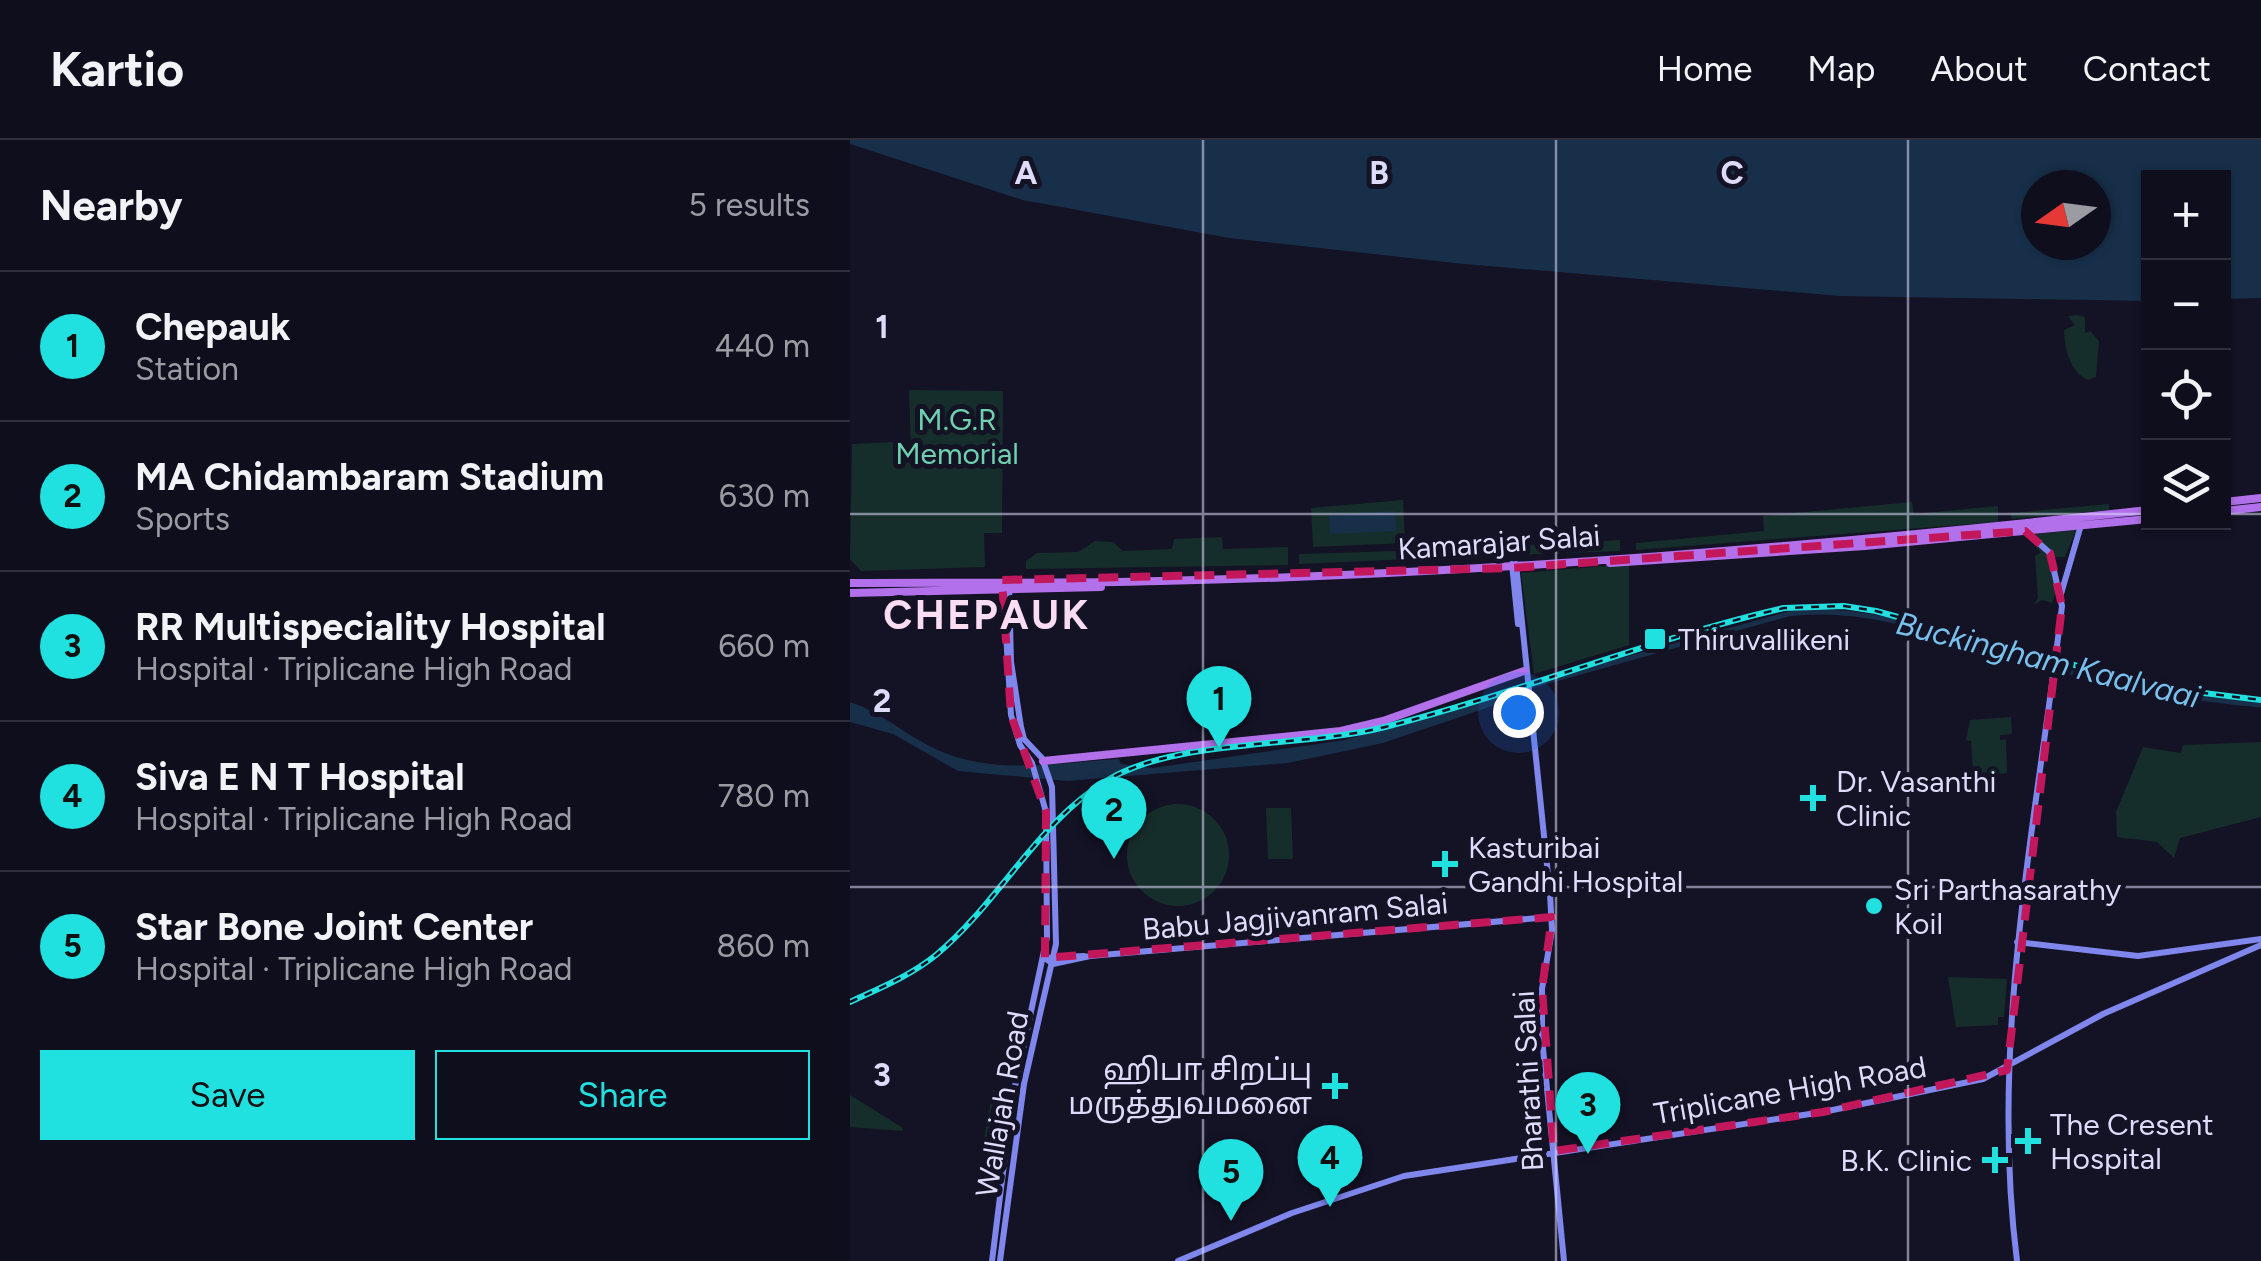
<!DOCTYPE html>
<meta charset="utf-8">
<style>
body{margin:0;font-family:Figtree,"Noto Sans Tamil",sans-serif;background:#181725;color:#f1f3f6}
.controls{position:absolute;right:30px;top:30px;display:grid;overflow:hidden;border-radius:0px;box-shadow:0 2px 8px #0004}
.controls button{width:90px;height:90px;display:grid;place-items:center;padding:0;border:0;border-bottom:2px solid #2f2e3b;background:#0f0e1c;color:#f1f3f6;font:50px sans-serif}
.compass{position:absolute;left:1171px;top:30px;width:90px;height:90px;border-radius:50%;background:#0f0e1c;box-shadow:0 2px 8px #0004;rotate:256deg}
.you{position:absolute;left:668px;top:572px;width:35px;height:35px;margin:-25px;border:8px solid #fff;border-radius:50%;background:#1a73e8;box-shadow:0 0 0 15px #1a73e833}
.badge{display:grid;place-items:center;width:65px;height:65px;border-radius:50%;background:#21e0e0;color:#111;font-size:32px;font-weight:700}
.pin{position:absolute;translate:-50% -82px;filter:drop-shadow(0 2px 5px #0008)}
.pin::after{content:'';position:absolute;top:52px;width:35px;height:30px;background:inherit;clip-path:polygon(0 0,100% 0,50% 100%)}
.list{margin:0;padding:0;list-style:none}
h2{display:flex;justify-content:space-between;align-items:center;height:130px;margin:0;padding:0 40px;font-size:42px}
h2 small{font-size:32px;font-weight:400;color:#9b9ca3}
.list li{display:grid;grid-template-columns:65px 1fr auto;gap:30px;align-items:center;box-sizing:border-box;height:150px;padding:0 40px;border-top:2px solid #2f2e3b}
.list b{display:block;font-size:38px;white-space:nowrap}
.list p{margin:0;font-size:32px;white-space:nowrap;color:#9b9ca3}
.list em{font-size:32px;font-style:normal;color:#9b9ca3}
.actions{display:flex;gap:20px;padding:30px 40px}
.actions a{flex:1;padding:22px 0;border:2px solid #21e0e0;border-radius:0px;text-align:center;font-size:35px;color:#21e0e0}
.actions .main{background:#21e0e0;color:#111}
.icon{flex:none;width:55px;height:55px;fill:none;stroke:currentColor;stroke-width:2;stroke-linecap:round;stroke-linejoin:round}
.map{position:relative;flex:none;width:1411px;height:1121px;overflow:hidden}
header{display:flex;align-items:center;gap:60px;box-sizing:border-box;height:140px;padding:0 50px;background:#0f0e1c;border-bottom:2px solid #2f2e3b}
header strong{font-size:48px}
nav{display:flex;gap:55px;margin-inline-start:auto;font-size:35px}
main{display:flex}
aside{flex:1;background:#0f0e1c}
.map>svg:first-child{display:block}
.green{fill:#162e2b}
.water{fill:#172f49;fill-rule:evenodd}
.lines{fill:none;stroke-linecap:round;stroke-linejoin:round}
.canal{stroke:#172f49;stroke-width:5}
.secondary{stroke:#7f87ed;stroke-width:6}
.primary{stroke:#b271eb;stroke-width:8}
.rail-casing{stroke:#21e0e0;stroke-width:6}
.rail{stroke:#141225;stroke-width:2.5;stroke-dasharray:8;stroke-linecap:butt}
.marked{fill:none;stroke:#c2185b;stroke-width:8;stroke-dasharray:20 12;stroke-linejoin:round}
.grid{fill:none;stroke:#dcdbfa;stroke-width:2.5;stroke-opacity:0.55}
.poi-dot{fill:#21e0e0;stroke:#141225;stroke-width:4}
.labels{text-anchor:middle;dominant-baseline:central;stroke-width:10;stroke-linejoin:round;paint-order:stroke}
.park-label{font-size:30px;fill:#70d1af;stroke:#141225}
.street-label{font-size:30px;fill:#dcdbfa;stroke:#141225}
.poi-label{font-size:30px;fill:#dcdbfa;stroke:#141225;text-anchor:start}
.water-label{font-size:32px;font-style:italic;fill:#77c1ec;stroke:#141225}
.district-label{font-size:40px;font-weight:bold;letter-spacing:2.5px;fill:#faddf2;stroke:#141225}
.grid-label{font-size:32px;text-anchor:middle;font-weight:bold;fill:#dcdbfa;stroke:#141225;stroke-width:10;stroke-linejoin:round;paint-order:stroke}
</style>
<header>
<strong>Kartio</strong>
<nav><a>Home</a><a>Map</a><a>About</a><a>Contact</a></nav>
</header>
<main>
<aside>
<h2>Nearby<small>5 results</small></h2>
<ul class="list">
<li><span class="badge">1</span><div><b>Chepauk</b><p>Station</p></div><em>440 m</em></li>
<li><span class="badge">2</span><div><b>MA Chidambaram Stadium</b><p>Sports</p></div><em>630 m</em></li>
<li><span class="badge">3</span><div><b>RR Multispeciality Hospital</b><p>Hospital · Triplicane High Road</p></div><em>660 m</em></li>
<li><span class="badge">4</span><div><b>Siva E N T Hospital</b><p>Hospital · Triplicane High Road</p></div><em>780 m</em></li>
<li><span class="badge">5</span><div><b>Star Bone Joint Center</b><p>Hospital · Triplicane High Road</p></div><em>860 m</em></li>
</ul>
<div class="actions"><a class="main">Save</a><a>Share</a></div>
</aside>
<div class="map">
<svg width="1411" height="1121" viewBox="0 0 1411 1121">
<rect width="100%" height="100%" fill="#141225"/>
<path class="green" d="M1227 175 1235 177V193L1240 191 1249 201 1246 237 1238 240C1219 231 1215 209 1214 190L1225 185 1218 176Z
M59 250 153 251 152 393H134L135 427 11 431 0 419 2 304 46 302 47 310 61 309Z
M553 360 555 403 463 407 461 368Z
M1062 362 1064 374 1148 366V382L786 410V403L914 391 913 376Z
M1259 364V370L1161 379V373Z
M1226 390 1215 417H1203L1207 449 1202 463 1192 460 1183 465 1188 458 1185 416 1191 413 1185 406 1200 412 1185 394Z
M372 397 373 409 438 407V425L176 429V421L187 413 228 412 245 401 263 402 273 411 322 409 324 399Z
M770 400V411L658 415V406Z
M648 408V415L449 424V414Z
M779 424V505L684 534 671 433Z
M1161 577 1162 594 1150 595V600L1156 599 1157 633 1144 634V648L1124 649 1121 601 1116 600 1120 580Z
M1411 602V677L1330 698 1324 718 1307 702 1267 697 1266 672 1293 607 1331 613 1333 605Z
M277 715a51 51 0 1 1 102 0a51 51 0 1 1-102 0Z
M416 668H441L443 719H418Z
M1098 837 1157 839 1154 877H1148V885L1106 887Z
M143 950 158 951 151 1006 133 1005Z
M0 955 53 988 52 991 0 987Z"/>
<path class="water" d="M0 0H1411V158L1374 159V38H1298V161L990 156 614 124 379 98 173 60 0 4ZM1246 45V105H1186V45Z
M545 371 546 391 480 394 479 375Z
M666 549 669 557 533 603 438 623 217 641 108 631 43 594 0 582V562C34 573 61 600 95 613 150 635 212 622 269 619L271 624 303 628 495 600Z"/>
<g class="lines">
<path class="canal" d="M663 551 938 474C1024 463 1104 500 1185 523 1259 544 1334 558 1411 565"/>
<path class="secondary" d="M662 424 668 484
M666 424 700 754 702 790 692 849V898L714 1121
M1211 454 1231 385
M1167 802 1288 816 1411 799
M195 818 203 824 240 816 701 777
M195 818 234 816
M142 1121 162 960 197 797 196 672 182 623 170 605 161 575 153 445
M150 1121 174 944 206 804 202 647 192 618 174 599 171 587 161 522 159 445
M328 1121 442 1073 554 1036 973 972 1133 939 1253 874 1411 805
M1167 1121C1139 901 1186 684 1212 466L1200 413 1175 391"/>
<path class="primary" d="M1374 362 1411 358
M1374 371 1411 367
M760 423 1015 406 1298 379
M0 443C103 442 207 444 310 441 640 434 971 406 1298 370
M0 453 251 447
M193 621 491 591 533 581 674 531"/>
<g class="rail-casing">
<path id="rail" d="M0 862C30 848 60 836 86 815 150 762 188 680 261 638 333 598 452 608 535 587 669 553 799 499 934 468L994 466 1026 471 1305 547 1411 560"/>
</g>
<use href="#rail" class="rail"/>
</g>
<path class="marked" d="M1175 391 1200 413 1212 466 1157 930 973 972 704 1011 692 849 702 777 195 818 196 672 161 575 152 440 662 428Z"/>
<path class="grid" d="M353 0V1121M706 0V1121M1058 0V1121M0 374H1298M1374 374H1411M0 747H1411"/>
<g class="poi-dot">
<rect x="793" y="487" width="24" height="24" rx="5"/>
<path d="M958 643h10v10h10v10h-10v10h-10v-10h-10v-10h10z"/>
<path d="M590 709h10v10h10v10h-10v10h-10v-10h-10v-10h10z"/>
<circle cx="1024" cy="766" r="10"/>
<path d="M480 931h10v10h10v10h-10v10h-10v-10h-10v-10h10z"/>
<path d="M1173 986h10v10h10v10h-10v10h-10v-10h-10v-10h10z"/>
<path d="M1140 1005h10v10h10v10h-10v10h-10v-10h-10v-10h10z"/>
</g>
<g class="labels">
<g class="park-label">
<text x="107" y="279">M.G.R<tspan x="107" dy="34">Memorial</tspan></text>
</g>
<g class="street-label">
<text transform="translate(649 402) rotate(-4)">Kamarajar Salai</text>
<text transform="translate(445 776) rotate(-5)">Babu Jagjivanram Salai</text>
<text transform="translate(678 941) rotate(-93)">Bharathi Salai</text>
<text transform="translate(940 950) rotate(-10)">Triplicane High Road</text>
<text transform="translate(152 964) rotate(-80)">Wallajah Road</text>
</g>
<g class="poi-label">
<text x="828" y="499">Thiruvallikeni</text>
<text x="986" y="641">Dr. Vasanthi<tspan x="986" dy="34">Clinic</tspan></text>
<text x="618" y="707">Kasturibai<tspan x="618" dy="34">Gandhi Hospital</tspan></text>
<text x="1044" y="749">Sri Parthasarathy<tspan x="1044" dy="34">Koil</tspan></text>
<text x="462" y="929" text-anchor="end">ஹிபா சிறப்பு<tspan x="462" dy="34">மருத்துவமனை</tspan></text>
<text x="1200" y="984">The Cresent<tspan x="1200" dy="34">Hospital</tspan></text>
<text x="1122" y="1020" text-anchor="end">B.K. Clinic</text>
</g>
<g class="water-label">
<text transform="translate(1198 520) rotate(14)">Buckingham Kaalvaai</text>
</g>
<g class="district-label">
<text x="137" y="475">CHEPAUK</text>
</g>
</g>
<g class="grid-label">
<text x="176" y="44">A</text>
<text x="529" y="44">B</text>
<text x="882" y="44">C</text>
<text x="32" y="198">1</text>
<text x="32" y="572">2</text>
<text x="32" y="946">3</text>
</g>
</svg>
<div class="controls">
<button>+</button>
<button>−</button>
<button><svg class="icon" aria-label="locate" viewBox="0 0 24 24"><circle cx="12" cy="12" r="6"/><path d="M12 2v4M12 18v4M2 12h4M18 12h4"/></svg></button>
<button><svg class="icon" aria-label="layers" viewBox="0 0 24 24"><path d="M12 4l9 5-9 5-9-5zM3 14l9 5 9-5"/></svg></button>
</div>
<svg class="compass" viewBox="-18 -18 36 36"><path d="M0-13l5 13h-10z" fill="#e53935"/><path d="M0 13l5-13h-10z" fill="#9b9ca3"/></svg>
<div class="you"></div>
<div class="pin badge" style="left:369px;top:608px">1</div>
<div class="pin badge" style="left:264px;top:719px">2</div>
<div class="pin badge" style="left:738px;top:1014px">3</div>
<div class="pin badge" style="left:480px;top:1067px">4</div>
<div class="pin badge" style="left:381px;top:1081px">5</div>
</div>
</main>
